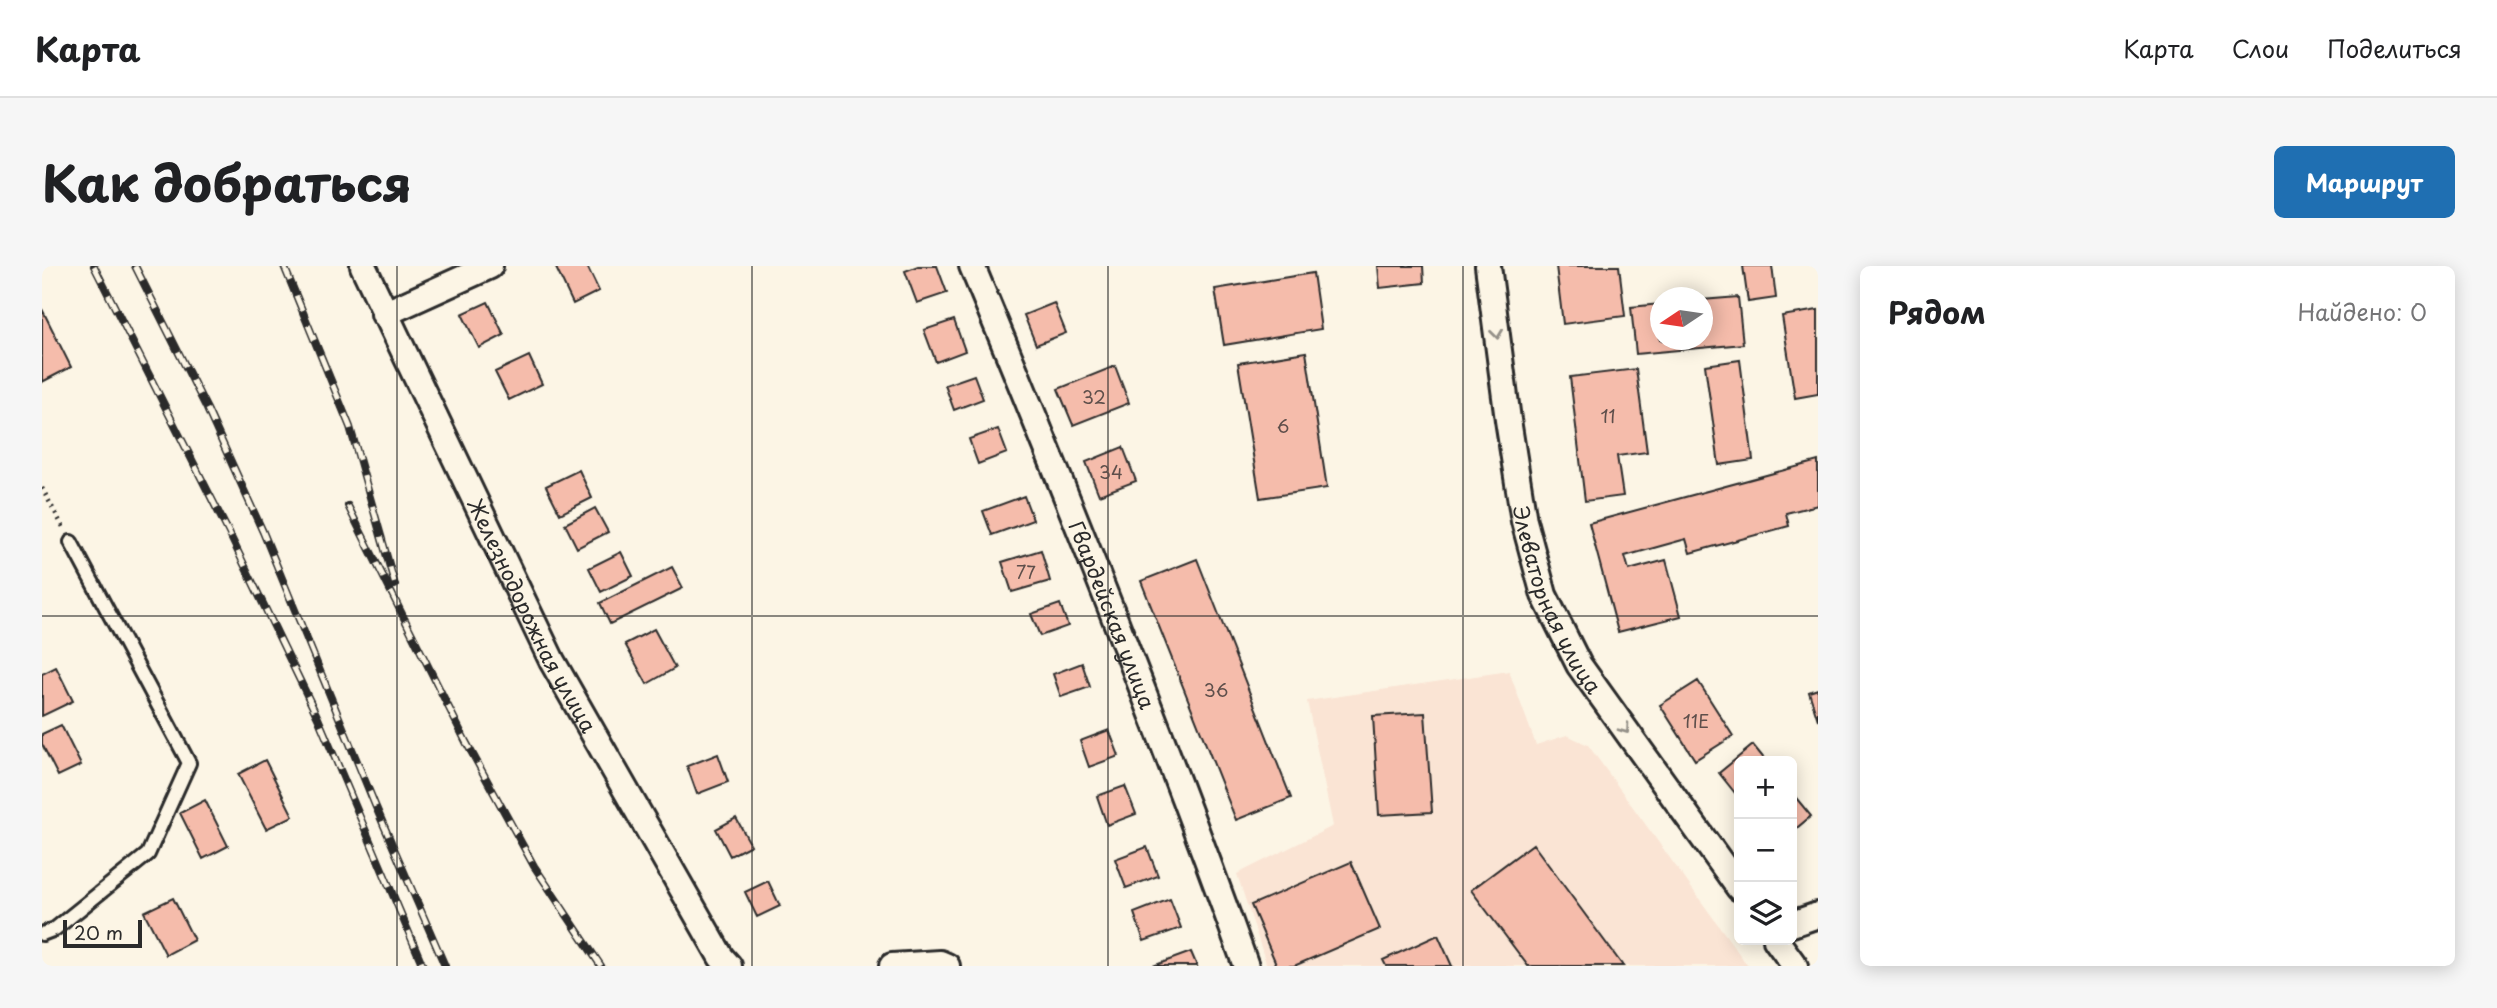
<!DOCTYPE html>
<html lang="ru">
<meta charset="utf-8">
<style>
body{margin:0;font-family:"Playpen Sans",sans-serif;background:#f6f6f6;color:#202124}
.controls{position:absolute;right:21px;bottom:21px;display:grid;overflow:hidden;border-radius:10px;box-shadow:0 4px 18px #0003}
.controls button{width:63px;height:63px;display:grid;place-items:center;padding:0;border:0;border-bottom:2px solid #e0e0e0;background:#fff;color:#202124;font:35px sans-serif}
.compass{position:absolute;left:1608px;top:21px;width:63px;height:63px;border-radius:50%;background:#fff;box-shadow:0 4px 18px #0003;rotate:257deg}
.scale{position:absolute;left:21px;bottom:18px;width:79px;box-sizing:border-box;padding-left:7px;border:4px solid #2b2b2b;border-top:0;font-size:19px;line-height:24px;white-space:nowrap;color:#2b2b2b;-webkit-text-stroke:5px #fcf5e5;paint-order:stroke}
.list{margin:0;padding:0;list-style:none}
h2{display:flex;justify-content:space-between;align-items:center;height:91px;margin:0;padding:0 28px;font-size:30px}
h2 small{font-size:23px;font-weight:400;color:#757577}
.icon{flex:none;width:38px;height:38px;fill:none;stroke:currentColor;stroke-width:2;stroke-linecap:round;stroke-linejoin:round}
.map{position:relative;flex:none;width:1776px;height:700px;overflow:hidden;border-radius:10px}
header{display:flex;align-items:center;gap:42px;box-sizing:border-box;height:98px;padding:0 35px;background:#fff;border-bottom:2px solid #e0e0e0}
header strong{font-size:33px}
nav{display:flex;gap:38px;margin-inline-start:auto;font-size:24px}
.intro{display:flex;align-items:center;justify-content:space-between;box-sizing:border-box;height:168px;padding:0 42px}
h1{margin:0;font-size:49px}
.button{padding:18px 32px;border-radius:10px;background:#1f6fb2;color:#fff;font-size:24px;font-weight:700}
main{display:flex;gap:42px;padding:0 42px}
aside{flex:1;background:#fff;border-radius:10px;box-shadow:0 4px 18px #0003}
.map>svg:first-child{display:block}
.built{fill:#fae4d4}
.building{fill:#f5bcab;stroke:#2b2b2b;stroke-width:2}
.lines{fill:none;stroke-linecap:round;stroke-linejoin:round}
.lane-casing{stroke:#2b2b2b;stroke-width:18}
.street-casing{stroke:#2b2b2b;stroke-width:30}
.path{stroke:#2b2b2b;stroke-width:4.5;stroke-dasharray:2 5;stroke-linecap:butt}
.lane{stroke:#fcf5e5;stroke-width:12}
.street{stroke:#fcf5e5;stroke-width:24}
.rail-casing{stroke:#2b2b2b;stroke-width:8}
.rail{stroke:#fcf5e5;stroke-width:5;stroke-dasharray:16;stroke-linecap:butt}
.oneway{stroke:#949088}
.grid{fill:none;stroke:#2b2b2b;stroke-width:2;stroke-opacity:0.55}
.labels{text-anchor:middle;dominant-baseline:central;stroke-width:6;stroke-linejoin:round;paint-order:stroke}
.number-label{font-size:18px;fill:#5e4f4b}
.street-label{font-size:21px;fill:#2b2b2b;stroke:#fcf5e5}
</style>
<header>
<strong>Карта</strong>
<nav><a>Карта</a><a>Слои</a><a>Поделиться</a></nav>
</header>
<div class="intro"><h1>Как добраться</h1><a class="button">Маршрут</a></div>
<main>
<div class="map">
<svg width="1776" height="700" viewBox="0 0 1776 700">
<rect width="100%" height="100%" fill="#fcf5e5"/>
<filter id="ink" filterUnits="userSpaceOnUse"><feTurbulence type="fractalNoise" baseFrequency=".0143" numOctaves="2"/><feDisplacementMap in="SourceGraphic" scale="14" xChannelSelector="R" yChannelSelector="G"/><feConvolveMatrix kernelMatrix="1 2 1 2 8 2 1 2 1" color-interpolation-filters="sRGB"/></filter>
<g filter="url(#ink)">
<path class="built" d="M1467 405 1494 479 1525 469 1546 479 1706 700H1225L1195 608 1291 560 1265 435Z"/>
<path class="building" d="M518 0H545L557 25 531 38 514 2Z
M876 0H895L905 27 875 37 863 5Z
M1336 0H1381L1382 17 1338 22Z
M1514 0H1577L1583 50 1521 58Z
M1701 0H1730L1734 32 1706 36Z
M1271 7 1279 63 1182 79 1173 23Z
M1696 31 1701 78 1594 88 1589 41 1618 38V74H1660V34Z
M446 36 462 69 437 82 420 48Z
M1012 37 1024 67 994 79 982 49Z
M0 43 29 101 0 116Z
M1776 44V128L1753 132 1740 50Z
M912 54 923 85 894 96 882 64Z
M1264 86 1285 222 1218 232 1196 97Z
M487 90 500 118 467 134 453 106Z
M1698 94 1711 194 1677 199 1663 99Z
M1073 100 1087 137 1031 159 1016 123Z
M1594 103 1605 186 1575 190 1581 230 1543 235 1528 111Z
M932 109 941 133 912 144 903 119Z
M956 163 965 187 936 198 927 173Z
M1081 181 1094 215 1057 229 1044 196Z
M1776 195V239L1744 247 1747 260 1648 287 1644 273 1583 290 1587 304 1624 294 1639 350 1576 366 1547 257Z
M537 204 550 232 518 248 504 220Z
M982 230 991 254 950 269 941 245Z
M553 242 566 266 535 282 523 258Z
M999 284 1008 315 970 326 960 296Z
M579 286 591 310 559 326 547 302Z
M1155 293 1249 532 1194 554 1099 315Z
M630 301 641 322 568 358 558 337Z
M1018 338 1026 360 998 370 989 348Z
M612 363 633 402 605 418 583 378Z
M1040 397 1048 421 1019 431 1011 408Z
M14 401 31 435 0 450V408Z
M1656 415 1691 470 1653 494 1618 439Z
M1776 423V454L1767 426Z
M1383 447 1390 546 1337 549 1331 450Z
M19 459 39 499 16 510 0 478V468Z
M1067 464 1077 490 1047 501 1038 475Z
M1711 479 1724 495H1697V532L1677 507Z
M676 488 686 516 655 528 645 500Z
M223 494 251 550 224 563 196 508Z
M1083 520 1094 548 1065 559 1055 530Z
M1750 527 1769 550 1750 566Z
M163 534 186 580 161 593 138 547Z
M694 552 709 579 688 590 674 563Z
M1491 578 1581 700H1486L1429 624Z
M1105 581 1116 610 1084 622 1073 593Z
M1309 596 1338 663 1252 700H1235L1209 639Z
M726 615 738 640 715 651 703 626Z
M131 632 152 674 124 689 102 646Z
M1128 633 1139 662 1102 675 1092 647Z
M1396 669 1410 700H1344L1341 694Z
M1149 686 1155 700H1111Z"/>
<g class="lines">
<g class="lane-casing">
<path id="lane" d="M0 668 13 663 106 588 147 497 29 276"/>
</g>
<g class="street-casing">
<g id="street">
<path id="s1" d="M321 0 510 395 679 691 687 700"/>
<path id="s2" d="M930 0C1026 231 1119 464 1204 700"/>
<path id="s3" d="M1446 0 1466 154 1482 255 1502 329 1537 399 1697 622"/>
<path d="M342 48 448 0"/>
<path d="M1750 658 1776 649"/>
<path d="M1734 674 1753 700"/>
<path d="M850 700 898 697 905 700"/>
</g>
</g>
<path class="path" d="M0 222 21 261"/>
<use href="#lane" class="lane"/>
<use href="#street" class="street"/>
<g class="rail-casing">
<path id="rail" d="M52 0 187 267 276 452 381 700
M93 0 165 143 221 266 333 539 403 700
M242 0 308 161 353 319
M306 240 424 476 492 600 559 700"/>
</g>
<use href="#rail" class="rail"/>
</g>
<defs><path id="oneway-chevron" d="M-2-3.5L2.5 0L-2 3.5" fill="none" stroke-width="1.6" stroke-linecap="round" stroke-linejoin="round" transform="scale(1.75)"/></defs>
<g class="oneway">
<use href="#oneway-chevron" transform="translate(1455 68) rotate(83)"/>
<use href="#oneway-chevron" transform="translate(1583 463) rotate(54)"/>
</g>
</g>
<path class="grid" d="M355 0V700M710 0V700M1066 0V700M1421 0V700M0 350H1776"/>
<g class="labels">
<g class="number-label">
<text x="1052" y="130">32</text>
<text x="1566" y="149">11</text>
<text x="1241" y="159">6</text>
<text x="1069" y="205">34</text>
<text x="984" y="305">77</text>
<text x="1174" y="423">36</text>
<text x="1654" y="454">11Е</text>
</g>
<g class="street-label">
<text stroke="none"><textPath href="#s3" startOffset="343">Элеваторная улица</textPath></text>
<text stroke="none"><textPath href="#s2" startOffset="376">Гвардейская улица</textPath></text>
<text stroke="none"><textPath href="#s1" startOffset="388">Железнодорожная улица</textPath></text>
</g>
</g>
</svg>
<div class="controls">
<button>+</button>
<button>−</button>
<button><svg class="icon" aria-label="layers" viewBox="0 0 24 24"><path d="M12 4l9 5-9 5-9-5zM3 14l9 5 9-5"/></svg></button>
</div>
<svg class="compass" viewBox="-18 -18 36 36"><path d="M0-13l5 13h-10z" fill="#e53935"/><path d="M0 13l5-13h-10z" fill="#757577"/></svg>
<div class="scale">20 m</div>
</div>
<aside>
<h2>Рядом<small>Найдено: 0</small></h2>
<ul class="list">
</ul>
</aside>
</main>
